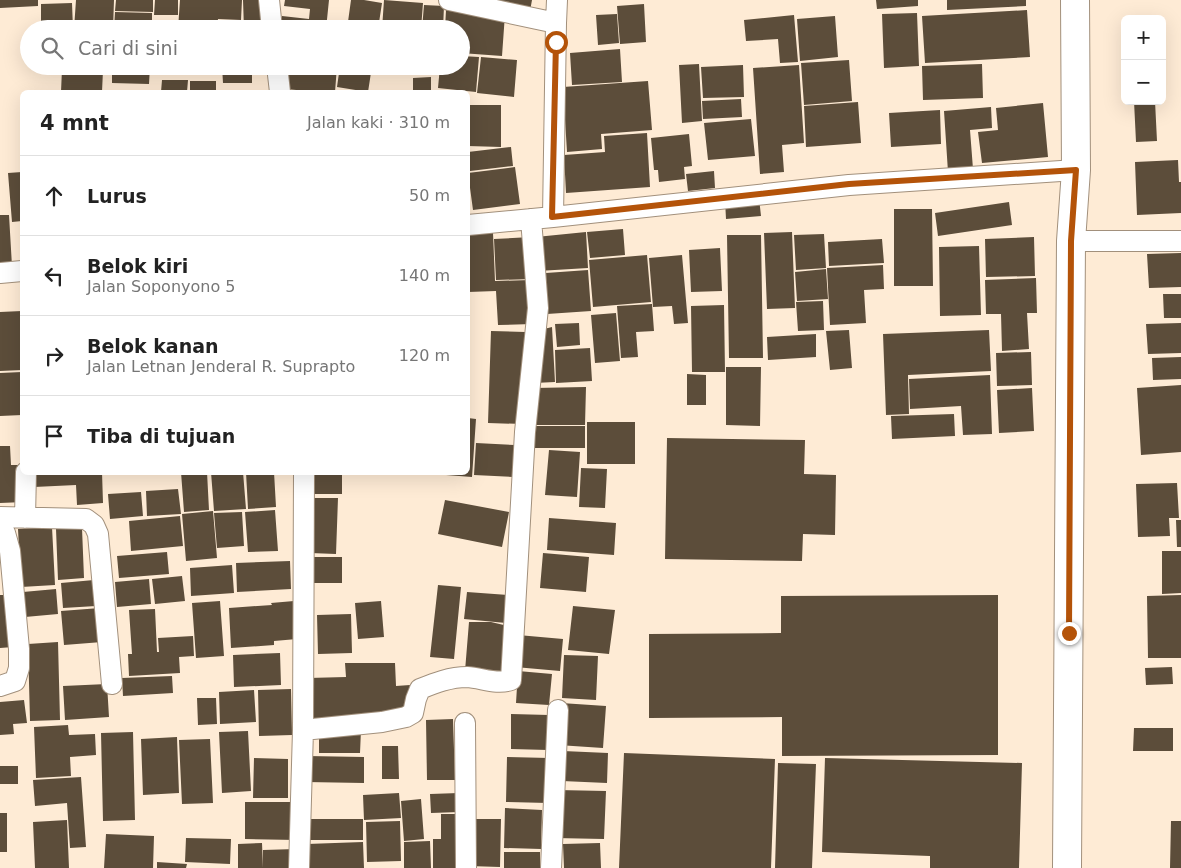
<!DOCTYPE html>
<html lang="id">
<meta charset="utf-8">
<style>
body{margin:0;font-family:"DejaVu Sans",sans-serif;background:#f2f2f2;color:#222}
.controls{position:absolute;right:15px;top:15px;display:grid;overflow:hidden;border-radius:8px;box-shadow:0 5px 20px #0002}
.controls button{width:45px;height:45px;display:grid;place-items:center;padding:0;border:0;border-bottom:1px solid #e0e0e0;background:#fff;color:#222;font:25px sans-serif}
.stop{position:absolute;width:15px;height:15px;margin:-11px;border:4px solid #b45309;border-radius:50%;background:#fff}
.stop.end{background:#b45309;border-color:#fff;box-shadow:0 1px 5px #0008}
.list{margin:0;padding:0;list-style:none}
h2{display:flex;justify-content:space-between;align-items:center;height:65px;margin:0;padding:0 20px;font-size:21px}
h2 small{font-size:16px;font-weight:400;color:#767676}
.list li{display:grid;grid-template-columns:32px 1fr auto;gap:15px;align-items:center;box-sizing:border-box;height:80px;padding:0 20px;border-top:1px solid #e0e0e0}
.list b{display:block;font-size:19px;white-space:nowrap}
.list p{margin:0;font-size:16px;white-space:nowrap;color:#767676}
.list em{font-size:16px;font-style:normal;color:#767676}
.icon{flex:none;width:28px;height:28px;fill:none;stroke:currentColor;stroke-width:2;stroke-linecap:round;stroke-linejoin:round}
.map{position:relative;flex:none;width:1181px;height:868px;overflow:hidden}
.search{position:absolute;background:#fff;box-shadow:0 5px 20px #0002;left:20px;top:20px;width:450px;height:55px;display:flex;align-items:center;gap:12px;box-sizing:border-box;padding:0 18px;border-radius:28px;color:#767676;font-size:19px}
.panel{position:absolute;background:#fff;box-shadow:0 5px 20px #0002;left:20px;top:90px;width:450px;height:385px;border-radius:8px}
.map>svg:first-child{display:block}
.building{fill:#5c4d3a}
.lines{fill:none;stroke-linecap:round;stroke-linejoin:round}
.street-casing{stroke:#a2907c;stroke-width:22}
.primary-casing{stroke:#a2907c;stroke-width:30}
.street{stroke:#fff;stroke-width:20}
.primary{stroke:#fff;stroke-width:28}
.route{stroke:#b45309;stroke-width:6}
</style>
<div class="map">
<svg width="1181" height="868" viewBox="0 0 1181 868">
<rect width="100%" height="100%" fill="#feebd5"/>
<path class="building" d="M0 0H38V6L0 8Z
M76 0H114L113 29H74Z
M116 0H153V12L115 11Z
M155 0H178V15H154Z
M180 0H242L241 20 218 19 217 29H178Z
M243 0H267V29H244Z
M285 0H329L326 29H280L282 16 309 19 310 9 284 6Z
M351 0H364L382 3 378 29H347Z
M384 0 423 3 421 29H382Z
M474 0H532L530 11Z
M876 0H918V6L877 9Z
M947 0H1026V6L947 10Z
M72 3 73 29H41V4Z
M644 4 646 42 620 44 617 6Z
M424 5 444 6 443 29H422Z
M446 10 505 14 502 56 461 53V29H445Z
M1027 10 1030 57 925 63 922 16Z
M115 12 152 13V29H114Z
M917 13 919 66 884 68 882 14Z
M617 14 619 43 598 45 596 15Z
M794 15 798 62 780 63 778 39 746 41 744 20Z
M835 16 838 57 800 61 797 19Z
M620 49 622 82 572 85 570 53Z
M461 56 479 57 476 92 438 88 440 66H461Z
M481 57 517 60 514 97 477 93Z
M849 60 852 101 804 105 801 63Z
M699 64 702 121 682 123 679 65Z
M982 64 983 98 923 100 922 66Z
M743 65 744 97 703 98 701 67Z
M799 65 804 143 782 145 784 172 760 174 753 68Z
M112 66H150L149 84 112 83Z
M182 66H219L218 75 181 73Z
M222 66H252V83H223Z
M287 66H337L335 92H319L285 89Z
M340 66H372L368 92 337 87Z
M380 66H418V74L379 72Z
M62 69 103 70 102 92H61Z
M431 77V92H413V78Z
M162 80H188L187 92H161Z
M190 81H216V92H190Z
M648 81 652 130 601 134 602 149 567 152 563 87Z
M741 99 742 117 703 119 702 101Z
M1134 101H1155L1157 141 1136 142Z
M858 102 861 143 806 147 804 106Z
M1043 103 1048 157 982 163 978 132 998 130 996 108Z
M468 105H501V147L468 146Z
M991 107 992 128 970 130 973 169 948 172 944 111Z
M940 110 941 144 891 147 889 113Z
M751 119 755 156 708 160 704 123Z
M647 133 650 187 566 193 564 155 605 152 604 136Z
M689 134 692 166 684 167 685 179 659 182 658 170H654L651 138Z
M511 147 513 166 470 171 468 152Z
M1178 160 1179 182H1181V213L1137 215 1135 162Z
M515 167 520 204 473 210 468 173Z
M714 171 715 188 688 191 686 174Z
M22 172V221L12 222 8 173Z
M759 198 761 216 726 219 725 200Z
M1009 202 1012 225 938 236 935 213Z
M894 209H932L933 286H894Z
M0 215H9L12 266 0 267Z
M20 223H22V240H21Z
M623 229 625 255 590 258 587 232Z
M586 232 588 268 538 271 536 237Z
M792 232 795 308 767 309 764 233Z
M493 233 495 281 530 280 532 324 498 325 496 291 468 292V235Z
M824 234 826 268 796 270 794 235Z
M727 235H761L763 358H729Z
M531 237 533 279 496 280 494 239Z
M1034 237 1035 276 986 277 985 239Z
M882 239 884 263 829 266 828 242Z
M979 246 981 315 940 316 939 247Z
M720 248 722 291 691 292 689 250Z
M1181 253V287L1149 288 1147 254Z
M647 255 651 302 593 307 589 260Z
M682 255 688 323 674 324 672 306 653 307 649 258Z
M883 265 884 289 864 290 866 323 830 325 827 268Z
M826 269 828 299 797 301 795 272Z
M588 270 591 311 547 314 546 273Z
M1036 278 1037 313H1027L1029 349 1002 351 1001 314H986L985 280Z
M1163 294H1181V318H1164Z
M823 301 824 330 798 331 796 302Z
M652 304 654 331 636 332 638 357 621 358 617 306Z
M724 305 725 372H692L691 306Z
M22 311V370L0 371V312Z
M616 313 620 361 595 363 591 315Z
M579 323 580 345 557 347 555 324Z
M1181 323V353L1148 354 1146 324Z
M552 327 555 382 534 383 540 330Z
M849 330 852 368 830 370 826 331Z
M989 330 991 371 908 375 909 414 886 415 883 334Z
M491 331 525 332 523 424 488 423Z
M816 334V357L768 360 767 337Z
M590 348 592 381 556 383 555 350Z
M1031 352 1032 385 997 386 996 353Z
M1181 357V379L1153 380 1152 358Z
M726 367H761L760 426 726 425Z
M22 372V415L0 416V373Z
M687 374 706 375V405H687Z
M990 375 992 434 963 435 961 406 910 409 909 379Z
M1181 385V452L1141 455 1137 388Z
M586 387 585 425H530L534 388Z
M1032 388 1034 431 999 433 997 390Z
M954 414 955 436 892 439 891 416Z
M468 418 476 419 472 477 446 475V472H468Z
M587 422H635V464H587Z
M534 426H585V448H534Z
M667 438 805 440 804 474 836 475 835 535 803 534 802 561 665 559Z
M476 443 515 445 513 477 474 475Z
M0 446H10L11 465H22L24 502 0 503Z
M549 450 580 452 577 497 545 495Z
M581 468 607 469 605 508 579 507Z
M33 472H102L103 503 77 505 76 485 34 487Z
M181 472H207L209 510 184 512Z
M211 472H243L246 509 214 511Z
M246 472H274L276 507 248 509Z
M309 472H342V494H309Z
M1177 483 1179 518H1169L1170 536 1138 537 1136 484Z
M178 489 181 514 147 516 146 491Z
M141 492 143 516 110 519 108 494Z
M312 498H338L336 554 310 553Z
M445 500 509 512 502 547 438 534Z
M275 510 278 551 248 552 245 512Z
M213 511 217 558 186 561 182 514Z
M242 512 244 546 217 548 214 513Z
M180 516 183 546 131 551 129 521Z
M549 518 616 523 614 555 547 550Z
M1176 520H1181V547H1177Z
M52 527 55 585 21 587 18 529Z
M82 528 84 578 58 580 56 529Z
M1162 551H1181V593L1162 594Z
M167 552 169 574 119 578 117 556Z
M543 553 589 557 586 592 540 588Z
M308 557H342V583H309Z
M290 561 291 589 237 592 236 563Z
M232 565 234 593 191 596 190 568Z
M182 576 185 601 155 604 152 579Z
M149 579 151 604 117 607 115 582Z
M94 580 96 606 63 608 61 583Z
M438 585 461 587 454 659 430 657Z
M56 589 58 614 25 617 23 592Z
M467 592 508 595 506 623 464 619Z
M0 595H8L13 647 0 648Z
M998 595V755L782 756V717L649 718V634L781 633V596Z
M1181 595V658H1148L1147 596Z
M220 601 224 656 196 658 192 603Z
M294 601 297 639 274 641V645L231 648 229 608 272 605 271 603Z
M381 601 384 637 358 639 355 603Z
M573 606 615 610 609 654 568 650Z
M100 608 102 642 64 645 61 611Z
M155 609 157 652H159L158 638 193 636 194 656 179 657 180 673 129 676 128 654H132L129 610Z
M351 614 352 653 318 654 317 615Z
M469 622H491L508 626 504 674 465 671Z
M518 635 563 639 560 671 515 667Z
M58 642 60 720 30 721 28 644Z
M280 653 281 685 234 687 233 655Z
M564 655 598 656 596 700 562 698Z
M345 663H395L396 686 410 685 405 714 309 719 308 678 346 677Z
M1172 667 1173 684 1146 685 1145 668Z
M518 671 552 674 549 705 516 703Z
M172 676 173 693 123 696 122 678Z
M107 684 109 717 65 720 63 686Z
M291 689 292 735 259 736 258 690Z
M254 690 256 722 220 724 219 692Z
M197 698H216L217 724 198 725Z
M24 700 27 723 13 724 14 734 0 735V702Z
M561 703 606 706 603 748 558 745Z
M511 714 549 715 548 750 511 749Z
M453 719 455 780H427L426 720Z
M68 725 69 735 95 734 96 755 70 757 71 776 36 778 34 727Z
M1134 728H1173V751H1133Z
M319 730H361L360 753H319Z
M248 731 251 791 222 793 219 732Z
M133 732 135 820 103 821 101 733Z
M177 737 179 793 143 795 141 739Z
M210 739 213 803 182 804 179 740Z
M382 746H398L399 779H382Z
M563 751 608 753 607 783 562 781Z
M624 753 775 759 771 868H619Z
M307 756 364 757V783L306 782Z
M507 757 549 758 548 803 506 802Z
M254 758 288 759V798H253Z
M825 758 1022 763 1019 868H930V856L822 852Z
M778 763 816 764 812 868H775Z
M0 766H18V784H0Z
M81 777 86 847 70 848 67 803 35 806 33 780Z
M557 790 606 791 604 839 555 838Z
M399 793 401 818 364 820 363 795Z
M459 793V812L431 813 430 794Z
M421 799 424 839 404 841 401 801Z
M245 802H297V840L245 839Z
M505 808 542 810 541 849 504 848Z
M0 813H7V852H0Z
M441 814H460L461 868H433V839H441Z
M310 819H363V840H310Z
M470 819H501L500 867 469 866Z
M67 820 69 868H35L33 822Z
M400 821 401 861 367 862 366 822Z
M1171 821H1181V868H1170Z
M106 834 154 836 153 868H104Z
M186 838 231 839 230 864 185 862Z
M430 841 431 868H404V842Z
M363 842 364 868H308L307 844Z
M262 843 263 868H238V844Z
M600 843 601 868H564L563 844Z
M296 849 297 868H263V850Z
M504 852H540V868H504Z
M157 862 187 864 186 868H157Z"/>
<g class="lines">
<g class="street-casing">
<path id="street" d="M269 0 272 29
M449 0 556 23
M277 66 280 92
M553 217 556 23 557 0
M468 225 553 217 849 185 1076 170
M1071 241H1181
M0 273 22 271
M0 517 86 519 94 525 98 534 112 684
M25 518 26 472
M0 526 5 533 10 551 19 649V668L15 681 0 686
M465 723 466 868
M303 730 382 722 406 717 413 713 416 699 420 689C435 683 450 677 467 677 482 678 497 685 511 680L525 432 538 308 531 219
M299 868 303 730 304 472
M551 868 558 710"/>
</g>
<g class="primary-casing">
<path id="primary" d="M1067 868 1071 241 1076 170 1075 0"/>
</g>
<use href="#street" class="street"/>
<use href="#primary" class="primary"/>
</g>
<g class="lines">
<path class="route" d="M556 42 552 217 849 184 1076 170 1071 241 1069 633"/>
</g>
</svg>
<div class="controls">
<button>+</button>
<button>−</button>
</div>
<div class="stop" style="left:556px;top:42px"></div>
<div class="stop end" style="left:1069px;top:633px"></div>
<div class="search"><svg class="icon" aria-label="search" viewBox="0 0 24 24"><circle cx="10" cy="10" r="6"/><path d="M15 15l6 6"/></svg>Cari di sini</div>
<section class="panel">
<h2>4 mnt<small>Jalan kaki · 310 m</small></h2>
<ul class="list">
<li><svg class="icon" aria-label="ahead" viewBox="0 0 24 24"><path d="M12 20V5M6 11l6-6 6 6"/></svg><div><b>Lurus</b></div><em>50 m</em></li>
<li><svg class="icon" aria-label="left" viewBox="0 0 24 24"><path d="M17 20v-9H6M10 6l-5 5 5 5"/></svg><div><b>Belok kiri</b><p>Jalan Soponyono 5</p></div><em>140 m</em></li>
<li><svg class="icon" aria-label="right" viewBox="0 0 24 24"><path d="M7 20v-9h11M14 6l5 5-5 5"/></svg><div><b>Belok kanan</b><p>Jalan Letnan Jenderal R. Suprapto</p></div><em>120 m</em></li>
<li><svg class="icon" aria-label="arrive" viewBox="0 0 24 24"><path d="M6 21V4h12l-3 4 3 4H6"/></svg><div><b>Tiba di tujuan</b></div></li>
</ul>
</section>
</div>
